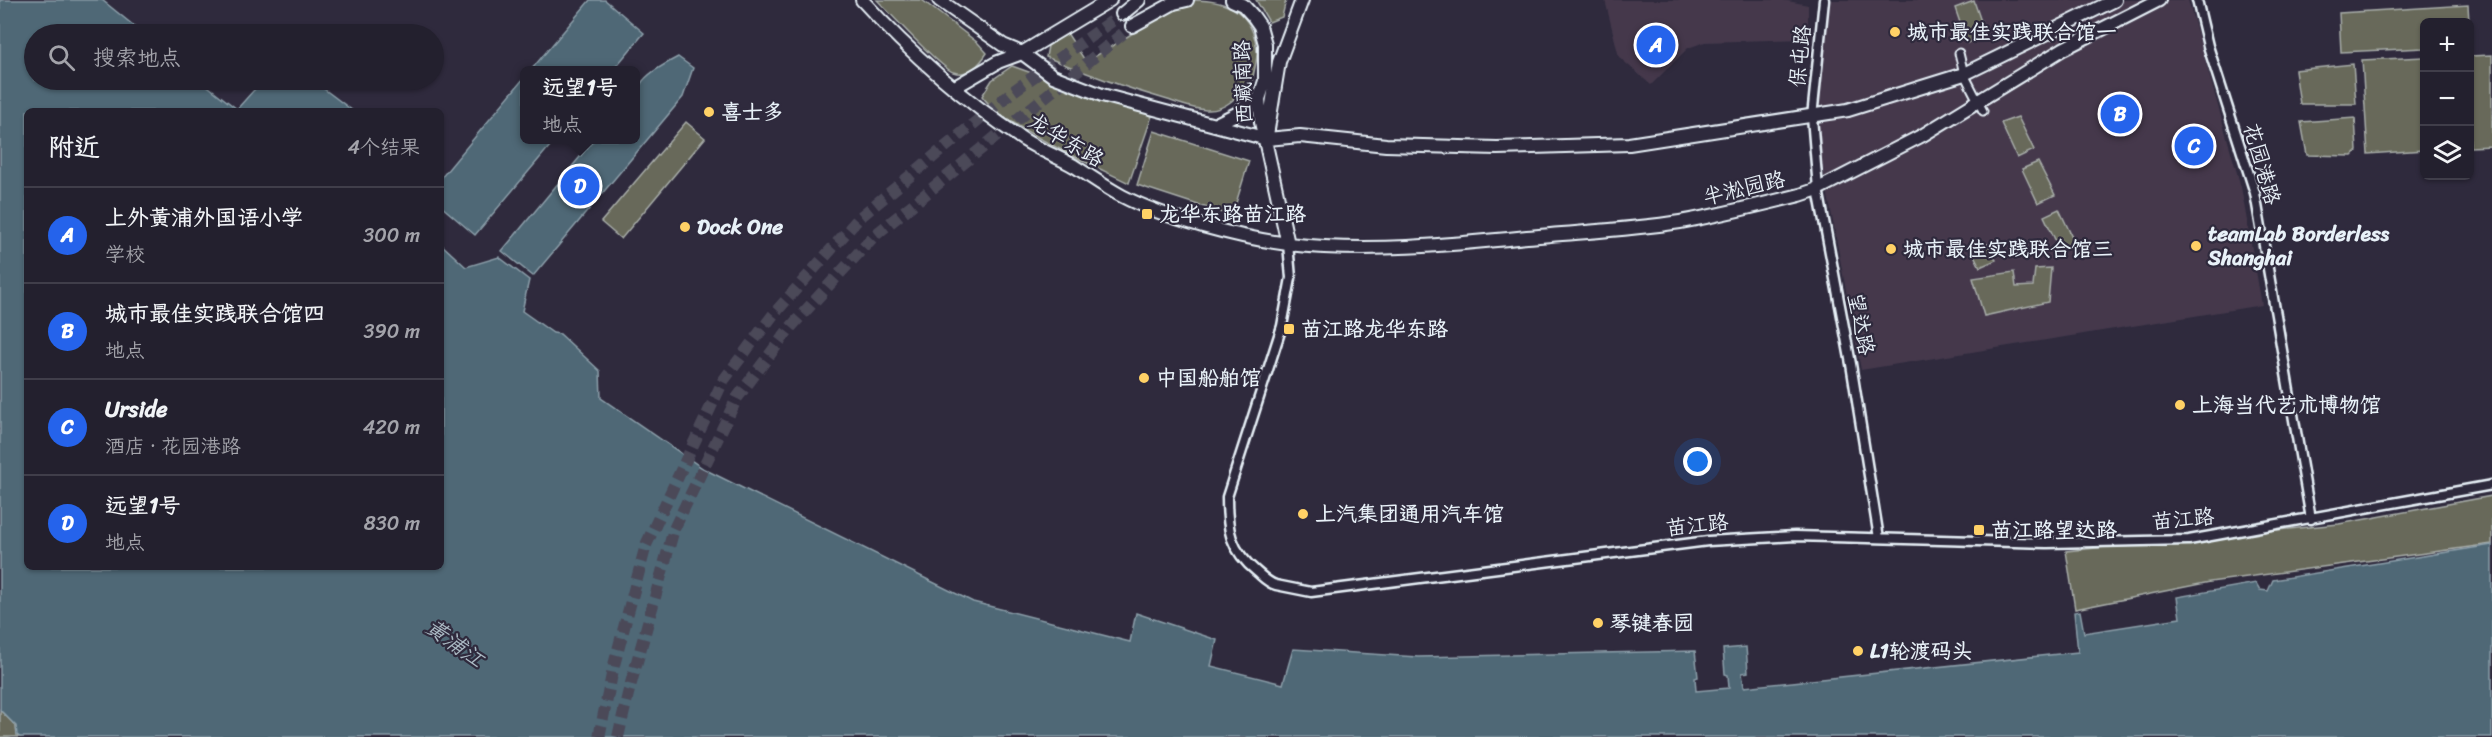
<!DOCTYPE html>
<html lang="zh">
<meta charset="utf-8">
<style>
body{margin:0;font-family:Sriracha,"LXGW WenKai TC",sans-serif;background:#2b2836;color:#f1f3f6}
.controls{position:absolute;right:18px;top:18px;display:grid;overflow:hidden;border-radius:9px;box-shadow:0 2px 4px #0004}
.controls button{width:54px;height:54px;display:grid;place-items:center;padding:0;border:0;border-bottom:2px solid #403e4a;background:#23202e;color:#f1f3f6;font:30px sans-serif}
.you{position:absolute;left:1698px;top:462px;width:21px;height:21px;margin:-15px;border:4px solid #fff;border-radius:50%;background:#1a73e8;box-shadow:0 0 0 9px #1a73e833}
.badge{display:grid;place-items:center;width:39px;height:39px;border-radius:50%;background:#2563eb;color:#fff;font-size:20px;font-weight:700}
.pin{position:absolute;translate:-50% -50%;border:3px solid #fff;box-shadow:0 2px 6px #0006}
.popup{position:absolute;left:520px;top:66px;width:120px;height:78px;box-sizing:border-box;display:grid;place-content:center;border-radius:9px;background:#23202e;filter:drop-shadow(0 2px 4px #0005);font-size:20px;white-space:nowrap;color:#a3a3aa}
.popup b{font-size:22px;color:#f1f3f6}
.popup::after{content:'';position:absolute;left:50%;top:100%;margin-left:-12px;border:12px solid transparent;border-top-color:#23202e}
.list{margin:0;padding:0;list-style:none}
h2{display:flex;justify-content:space-between;align-items:center;height:78px;margin:0;padding:0 24px;font-size:26px}
h2 small{font-size:20px;font-weight:400;color:#a3a3aa}
.list li{display:grid;grid-template-columns:39px 1fr auto;gap:18px;align-items:center;box-sizing:border-box;height:96px;padding:0 24px;border-top:2px solid #403e4a}
.list b{display:block;font-size:22px;white-space:nowrap}
.list p{margin:0;font-size:20px;white-space:nowrap;color:#a3a3aa}
.list em{font-size:20px;font-style:normal;color:#a3a3aa}
.icon{flex:none;width:33px;height:33px;fill:none;stroke:currentColor;stroke-width:2;stroke-linecap:round;stroke-linejoin:round}
.map{position:relative;flex:none;width:2492px;height:737px;overflow:hidden}
.search{position:absolute;background:#23202e;box-shadow:0 2px 4px #0004;left:24px;top:24px;width:420px;height:66px;display:flex;align-items:center;gap:15px;box-sizing:border-box;padding:0 21px;border-radius:33px;color:#a3a3aa;font-size:22px}
.panel{position:absolute;background:#23202e;box-shadow:0 2px 4px #0004;left:24px;top:108px;width:420px;height:462px;border-radius:9px}
.map>svg:first-child{display:block}
.built{fill:#44394c}
.green{fill:#67695a;stroke:#a8ada9;stroke-width:1.5}
.water{fill:#4f6876;stroke:#8c9faa;stroke-width:1.5}
.lines{fill:none;stroke-linecap:round;stroke-linejoin:round}
.secondary-tunnel{stroke:#4b4859;stroke-width:12;stroke-dasharray:12 6;stroke-linecap:butt}
.pedestrian-casing{stroke:#e8f1f8;stroke-width:11}
.minor-casing{stroke:#e8f1f8;stroke-width:13}
.secondary-casing{stroke:#e8f1f8;stroke-width:16}
.pedestrian{stroke:#2f2a3d;stroke-width:7}
.minor{stroke:#2f2a3d;stroke-width:8}
.secondary{stroke:#2f2a3d;stroke-width:12}
.poi-dot{fill:#ffd166;stroke:#2f2a3d;stroke-width:2}
.labels{text-anchor:middle;dominant-baseline:central;stroke-width:4.5;stroke-linejoin:round;paint-order:stroke}
.poi-label{font-size:21px;font-weight:bold;fill:#e8f1f8;stroke:#2f2a3d;text-anchor:start}
.street-label{font-size:21px;fill:#e8f1f8;stroke:#2f2a3d}
.water-label{font-size:22px;font-style:italic;fill:#abbac4;stroke:#2f2a3d}
</style>
<div class="map">
<svg width="2492" height="737" viewBox="0 0 2492 737">
<rect width="100%" height="100%" fill="#2f2a3d"/>
<filter id="ink" filterUnits="userSpaceOnUse"><feTurbulence type="fractalNoise" baseFrequency=".0167" numOctaves="2"/><feDisplacementMap in="SourceGraphic" scale="12" xChannelSelector="R" yChannelSelector="G"/><feConvolveMatrix kernelMatrix="1 2 1 2 8 2 1 2 1" color-interpolation-filters="sRGB"/></filter>
<g filter="url(#ink)">
<path class="built" d="M1605 0H1783L1808 5V39L1705 42 1688 48 1651 85 1619 57Z
M1826 0H2188L2241 187 2262 305 1861 370 1816 132 1812 92Z"/>
<path class="green" d="M877 0H922L978 43 987 53C980 64 968 77 953 72 940 68 890 13 877 0Z
M1193 0C1229 0 1254 13 1257 53 1257 63 1253 75 1251 85L1243 84C1240 98 1223 110 1209 110 1196 110 1180 104 1168 100 1126 88 1087 74 1046 57L1048 46 1067 33 1086 62 1164 14Z
M1256 0H1286L1282 17 1269 22Z
M1974 1 1986 36 1967 43 1955 8Z
M2468 5 2469 22H2424V48L2341 52 2339 13Z
M2492 55V146L2470 147V56Z
M2424 57V150L2368 154 2362 60Z
M2353 64 2356 104H2300L2295 70Z
M1012 66 1152 116 1129 183C1093 165 1003 126 982 96L992 80Z
M2018 117 2034 150 2017 158 2001 123Z
M2355 118 2357 151 2352 156 2307 155 2301 122Z
M686 122 705 138 621 239 601 222Z
M1154 131 1249 161 1232 216 1137 185Z
M2038 162 2055 195 2038 203 2022 169Z
M2059 209 2075 243 2060 250 2044 216Z
M1988 244 1996 260 1980 267 1972 251Z
M2051 268 2048 302 1984 316 1973 278 2014 272 2016 287 2033 286 2035 269Z
M2492 496V544L2210 582 2075 609 2066 551 2339 524Z
M0 710 16 726 17 735 20 737H0Z"/>
<path class="water" d="M0 0H102L144 34H34V80H200L237 109 263 80H312L353 111H27V567H441V244L466 267 499 257 529 280 522 311 553 333 560 334 600 371 601 398 704 469 973 602 1130 642 1136 613 1217 640 1211 666 1283 684 1293 649 1418 657 1695 651 1698 677 1695 678 1696 691 1729 688 1728 675 1725 674 1723 649 1746 647 1748 672 1742 673 1744 687 2078 652 2074 612 2080 611 2084 633 2180 618 2177 597 2256 583 2260 590 2268 591 2273 580 2492 545V737H20L17 735 16 726 0 710Z
M590 0H605L644 33 613 70H531Z
M678 57 693 68 683 97 533 276 502 251 594 140H636C636 87 629 83 678 57Z
M524 78V140H555L475 235 441 206V178Z"/>
<g class="lines">
<path class="secondary-tunnel" d="M599 737 614 665 646 545 723 381 773 315 859 218 1012 92 1122 14
M618 737 628 694 674 529 737 398 789 329 874 236 1132 26"/>
<g class="pedestrian-casing">
<path id="pedestrian" d="M1959 53 1964 74 1983 111"/>
</g>
<g class="minor-casing">
<path id="minor" d="M1824 0 1812 117 1818 189 1851 364 1879 538
M2197 0 2208 46 2255 193 2311 519
M1288 244 1291 278 1282 326 1227 497C1227 530 1230 550 1257 572 1263 577 1268 583 1276 585L1311 592 1708 541 1795 536 2047 543 2189 540 2492 485"/>
</g>
<g class="secondary-casing">
<path id="secondary" d="M862 0C910 53 965 101 1024 140 1040 150 1058 157 1074 166 1090 176 1105 187 1122 196 1164 218 1240 238 1288 244 1367 253 1449 245 1527 237 1578 232 1629 230 1680 222 1720 215 1760 205 1800 195L1818 189 1923 135 2063 49 2159 0
M939 0 1003 45 1022 53 1053 76 1102 95 1241 132 1267 139 1300 136 1386 145 1497 148 1629 144 1848 110 1964 74 2115 0
M1232 0 1243 5 1253 16 1260 26 1265 44V81L1259 99 1261 122 1288 244
M1122 14 1139 0
M1132 26 1174 3 1187 0
M955 87 998 62 1022 53 1110 0
M1214 125 1238 113 1247 104 1259 99
M1267 135 1279 62 1302 0"/>
</g>
<use href="#pedestrian" class="pedestrian"/>
<use href="#minor" class="minor"/>
<use href="#secondary" class="secondary"/>
</g>
</g>
<g class="poi-dot">
<circle cx="1895" cy="32" r="6"/>
<circle cx="709" cy="112" r="6"/>
<rect x="1141" y="208" width="12" height="12" rx="3"/>
<circle cx="685" cy="227" r="6"/>
<circle cx="2196" cy="246" r="6"/>
<circle cx="1891" cy="249" r="6"/>
<rect x="1283" y="323" width="12" height="12" rx="3"/>
<circle cx="1144" cy="378" r="6"/>
<circle cx="2180" cy="405" r="6"/>
<circle cx="1303" cy="514" r="6"/>
<rect x="1973" y="524" width="12" height="12" rx="3"/>
<circle cx="1598" cy="623" r="6"/>
<circle cx="1858" cy="651" r="6"/>
</g>
<g class="labels">
<g class="poi-label">
<text x="1907" y="32">城市最佳实践联合馆一</text>
<text x="721" y="112">喜士多</text>
<text x="1159" y="214">龙华东路苗江路</text>
<text x="697" y="227">Dock One</text>
<text x="2208" y="234">teamLab Borderless<tspan x="2208" dy="24">Shanghai</tspan></text>
<text x="1903" y="249">城市最佳实践联合馆三</text>
<text x="1301" y="329">苗江路龙华东路</text>
<text x="1156" y="378">中国船舶馆</text>
<text x="2192" y="405">上海当代艺术博物馆</text>
<text x="1315" y="514">上汽集团通用汽车馆</text>
<text x="1991" y="530">苗江路望达路</text>
<text x="1610" y="623">琴键春园</text>
<text x="1870" y="651">L1轮渡码头</text>
</g>
<g class="street-label">
<text transform="translate(1800 56) rotate(-84)">保屯路</text>
<text transform="translate(1243 82) rotate(-92)">西藏南路</text>
<text transform="translate(1066 140) rotate(31)">龙华东路</text>
<text transform="translate(2262 164) rotate(74)">花园港路</text>
<text transform="translate(1744 188) rotate(-13)">半淞园路</text>
<text transform="translate(1861 324) rotate(79)">望达路</text>
<text transform="translate(2183 519) rotate(-5)">苗江路</text>
<text transform="translate(1697 525) rotate(-6)">苗江路</text>
</g>
<g class="water-label">
<text transform="translate(455 643) rotate(36)">黄浦江</text>
</g>
</g>
</svg>
<div class="controls">
<button>+</button>
<button>−</button>
<button><svg class="icon" aria-label="layers" viewBox="0 0 24 24"><path d="M12 4l9 5-9 5-9-5zM3 14l9 5 9-5"/></svg></button>
</div>
<div class="you"></div>
<div class="pin badge" style="left:1656px;top:45px">A</div>
<div class="pin badge" style="left:2120px;top:114px">B</div>
<div class="pin badge" style="left:2194px;top:146px">C</div>
<div class="pin badge" style="left:580px;top:186px">D</div>
<div class="popup"><b>远望1号</b>地点</div>
<div class="search"><svg class="icon" aria-label="search" viewBox="0 0 24 24"><circle cx="10" cy="10" r="6"/><path d="M15 15l6 6"/></svg>搜索地点</div>
<section class="panel">
<h2>附近<small>4个结果</small></h2>
<ul class="list">
<li><span class="badge">A</span><div><b>上外黄浦外国语小学</b><p>学校</p></div><em>300 m</em></li>
<li><span class="badge">B</span><div><b>城市最佳实践联合馆四</b><p>地点</p></div><em>390 m</em></li>
<li><span class="badge">C</span><div><b>Urside</b><p>酒店 · 花园港路</p></div><em>420 m</em></li>
<li><span class="badge">D</span><div><b>远望1号</b><p>地点</p></div><em>830 m</em></li>
</ul>
</section>
</div>
